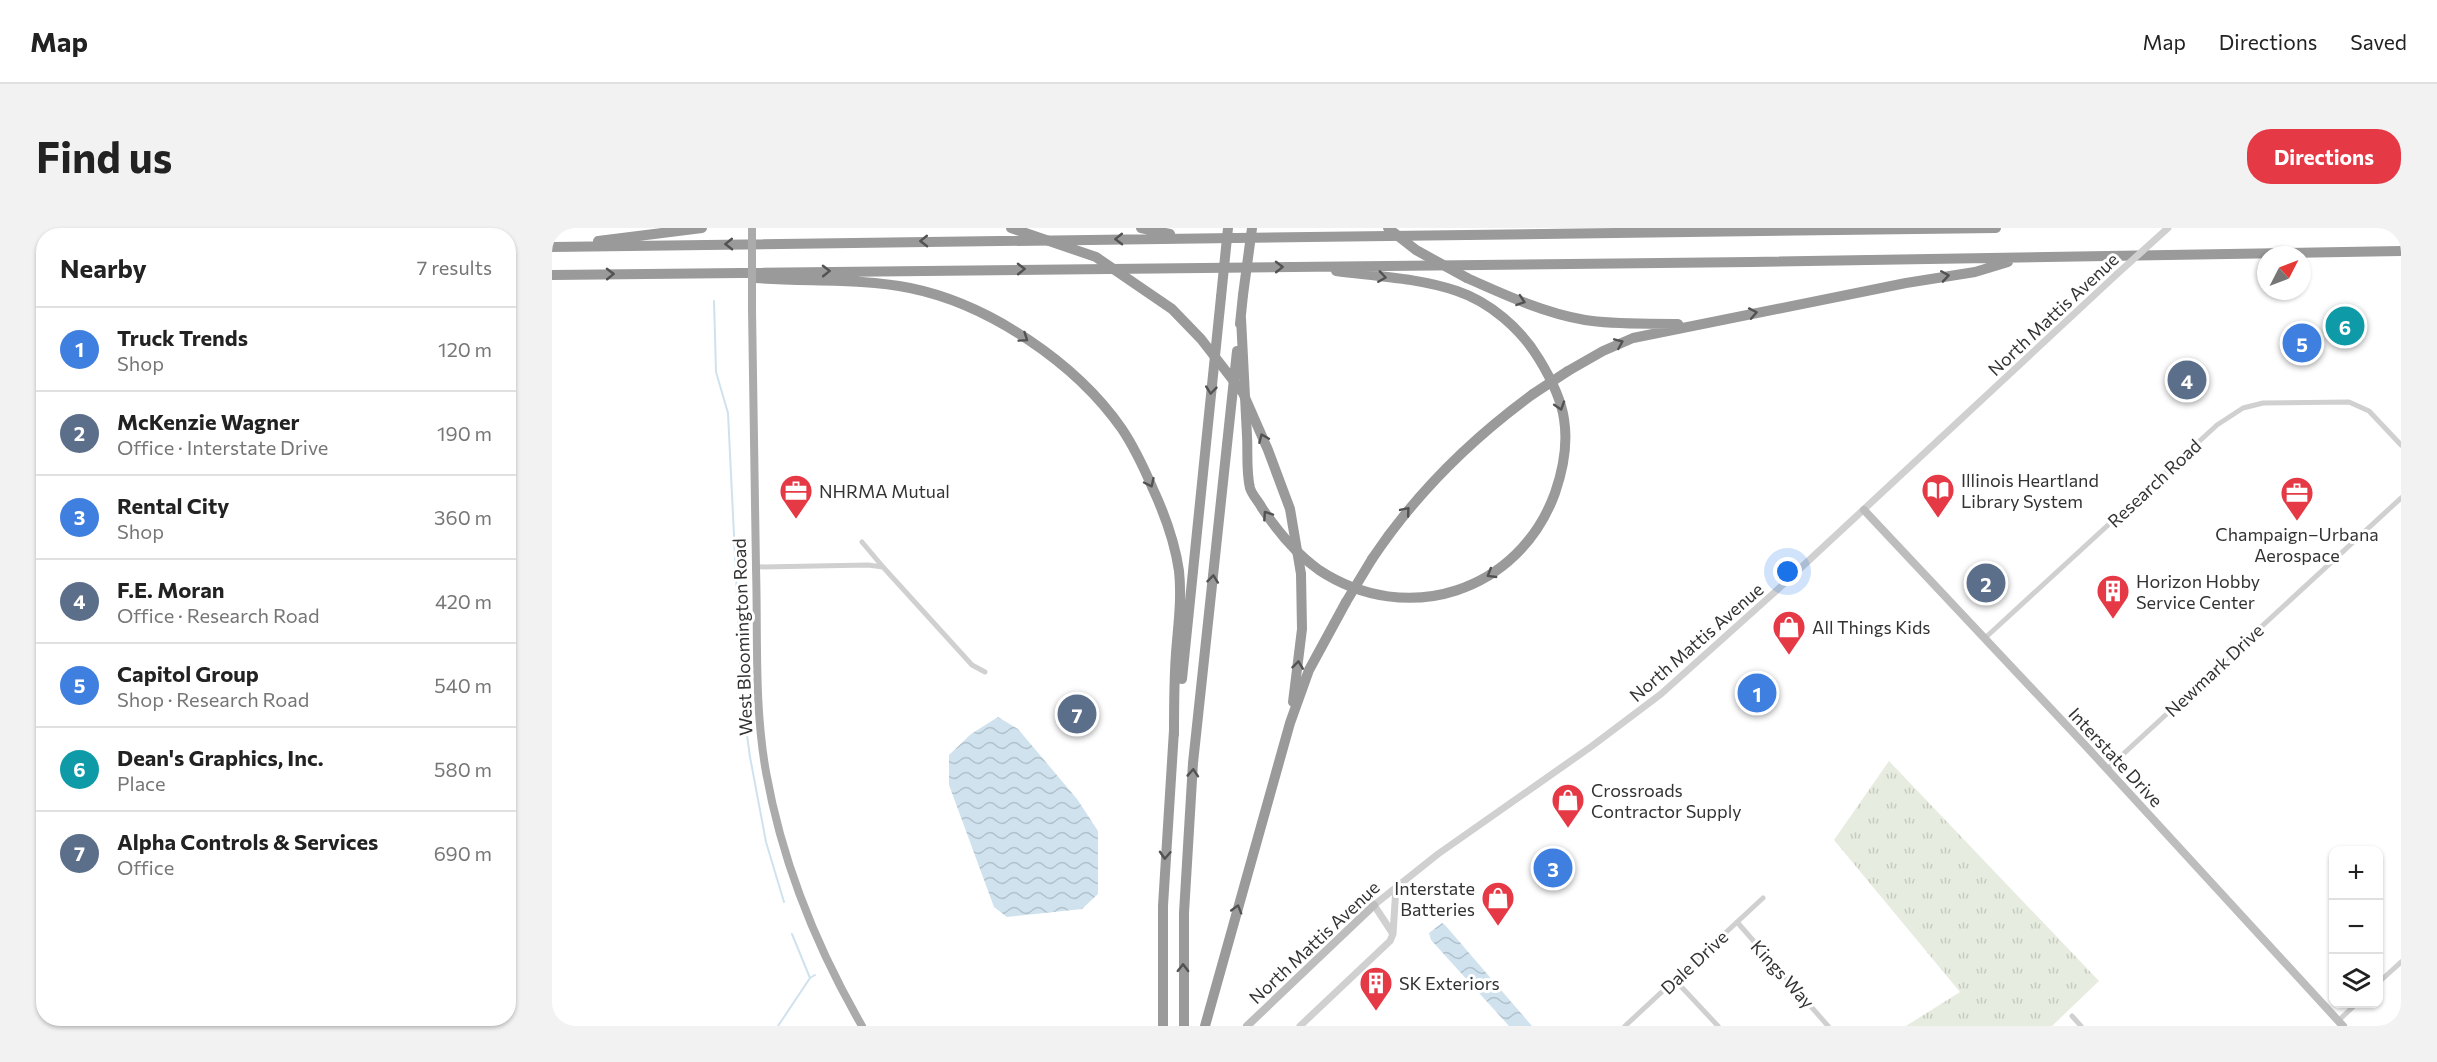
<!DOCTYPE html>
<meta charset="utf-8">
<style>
body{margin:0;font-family:Commissioner,sans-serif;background:#f2f2f2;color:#222}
.controls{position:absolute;right:18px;bottom:18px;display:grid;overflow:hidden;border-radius:12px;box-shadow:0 2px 4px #0004}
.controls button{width:54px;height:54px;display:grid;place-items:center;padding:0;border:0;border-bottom:2px solid #e0e0e0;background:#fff;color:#222;font:30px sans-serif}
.compass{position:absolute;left:1705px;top:18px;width:54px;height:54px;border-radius:50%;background:#fff;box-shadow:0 2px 4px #0004;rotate:48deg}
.you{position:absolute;left:1236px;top:344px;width:21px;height:21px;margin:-15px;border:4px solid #fff;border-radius:50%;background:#1a73e8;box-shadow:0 0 0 9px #1a73e833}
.badge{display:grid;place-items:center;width:39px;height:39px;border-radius:50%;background:#e63946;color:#fff;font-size:20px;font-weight:700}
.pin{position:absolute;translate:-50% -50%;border:3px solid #fff;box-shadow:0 2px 6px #0006}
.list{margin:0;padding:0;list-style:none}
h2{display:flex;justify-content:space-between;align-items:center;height:78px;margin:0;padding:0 24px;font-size:26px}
h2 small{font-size:20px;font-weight:400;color:#767676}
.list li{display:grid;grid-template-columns:39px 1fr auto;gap:18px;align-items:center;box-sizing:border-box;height:84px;padding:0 24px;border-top:2px solid #e0e0e0}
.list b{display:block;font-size:22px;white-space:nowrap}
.list p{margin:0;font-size:20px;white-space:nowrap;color:#767676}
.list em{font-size:20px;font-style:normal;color:#767676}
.icon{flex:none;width:33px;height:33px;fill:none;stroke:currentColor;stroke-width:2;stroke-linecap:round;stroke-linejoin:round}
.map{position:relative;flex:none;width:1849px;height:798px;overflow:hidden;border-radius:24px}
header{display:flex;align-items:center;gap:36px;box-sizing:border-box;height:84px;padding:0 30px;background:#fff;border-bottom:2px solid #e0e0e0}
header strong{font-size:28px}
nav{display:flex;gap:33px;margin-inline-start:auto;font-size:21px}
.intro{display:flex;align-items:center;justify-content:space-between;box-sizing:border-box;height:144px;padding:0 36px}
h1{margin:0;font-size:42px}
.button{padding:15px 27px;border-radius:24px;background:#e63946;color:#fff;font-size:21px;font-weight:700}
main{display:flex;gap:36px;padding:0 36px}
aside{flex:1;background:#fff;border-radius:24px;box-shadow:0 2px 4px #0004}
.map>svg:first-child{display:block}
.grass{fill:url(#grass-tufts)}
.water{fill:url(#water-waves)}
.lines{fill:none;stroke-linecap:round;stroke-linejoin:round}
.stream{stroke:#cfe2ee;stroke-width:2}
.minor{stroke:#d0d0d0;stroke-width:5}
.tertiary{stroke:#d0d0d0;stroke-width:7}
.secondary{stroke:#bdbdbd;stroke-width:8}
.primary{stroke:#ababab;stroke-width:8}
.motorway{stroke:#9a9a9a;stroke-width:10}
.tertiary-bridge{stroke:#d0d0d0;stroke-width:7}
.primary-bridge{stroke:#ababab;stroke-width:8}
.motorway-bridge{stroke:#9a9a9a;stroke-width:10}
.oneway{stroke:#525252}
.labels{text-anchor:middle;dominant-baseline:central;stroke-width:6;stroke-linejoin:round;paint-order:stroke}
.street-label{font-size:18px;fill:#333;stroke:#fff}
.poi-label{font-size:18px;fill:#333;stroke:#fff;text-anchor:start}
</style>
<header>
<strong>Map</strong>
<nav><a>Map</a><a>Directions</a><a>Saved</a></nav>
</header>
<div class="intro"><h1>Find us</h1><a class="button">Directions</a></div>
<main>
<aside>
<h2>Nearby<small>7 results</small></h2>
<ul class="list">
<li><span class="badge" style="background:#3f7fe0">1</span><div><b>Truck Trends</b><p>Shop</p></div><em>120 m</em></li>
<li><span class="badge" style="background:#5c6f8a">2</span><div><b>McKenzie Wagner</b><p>Office · Interstate Drive</p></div><em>190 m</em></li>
<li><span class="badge" style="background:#3f7fe0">3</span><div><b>Rental City</b><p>Shop</p></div><em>360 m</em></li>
<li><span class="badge" style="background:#5c6f8a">4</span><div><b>F.E. Moran</b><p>Office · Research Road</p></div><em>420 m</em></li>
<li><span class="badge" style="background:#3f7fe0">5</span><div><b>Capitol Group</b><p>Shop · Research Road</p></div><em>540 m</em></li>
<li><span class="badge" style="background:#0f9aa8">6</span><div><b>Dean's Graphics, Inc.</b><p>Place</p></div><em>580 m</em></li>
<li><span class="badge" style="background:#5c6f8a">7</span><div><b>Alpha Controls &amp; Services</b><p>Office</p></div><em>690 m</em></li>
</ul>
</aside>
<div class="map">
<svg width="1849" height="798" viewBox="0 0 1849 798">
<defs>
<pattern id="grass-tufts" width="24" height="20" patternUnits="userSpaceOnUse" patternTransform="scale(1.5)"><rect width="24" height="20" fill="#e6ecdf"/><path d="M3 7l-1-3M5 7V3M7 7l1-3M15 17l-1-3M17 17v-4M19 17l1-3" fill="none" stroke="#c6cbc0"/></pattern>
<pattern id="water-waves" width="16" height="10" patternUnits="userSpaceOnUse" patternTransform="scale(1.5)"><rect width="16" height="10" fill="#cfe2ee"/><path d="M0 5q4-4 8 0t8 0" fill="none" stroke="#b2c2cd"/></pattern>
</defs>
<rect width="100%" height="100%" fill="#fff"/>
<path class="grass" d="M1337 533 1547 753 1500 798H1354L1408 764 1282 612Z"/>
<path class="water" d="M446 489 466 501 525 571 546 603V666L530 681 455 689 442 679 397 557V527L419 506Z
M890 695 893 697 980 798H957L879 712 877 705Z"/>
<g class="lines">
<path class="stream" d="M162 73 164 144 176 185 190 471 198 529 214 614 232 674
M240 706 258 750
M226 798 258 750 263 747"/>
<path class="minor" d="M310 314 331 339
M204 339 316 337 331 339 420 437 433 444
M1433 410 1665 197 1691 180 1711 175 1797 174 1817 183 1849 217
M1555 541 1849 270
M1185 694 1276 798
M1123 752 1166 798
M1826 755 1849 734
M1520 788 1529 798
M1786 793 1804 776
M1073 798 1211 670"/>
<path class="tertiary" d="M841 706 844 659
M748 798 838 713 841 706 822 677 886 626 1040 518 1109 466 1224 363 1565 46"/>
<path class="secondary" d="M1312 282 1532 516 1791 798
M695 798 822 677"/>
<path class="primary" d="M200 82C201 168 203 254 204 340 206 408 202 477 214 544 230 634 265 720 310 798"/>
<path class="motorway" d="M589 0 618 6
M46 13 150 0
M0 19 1444 0
M0 47 1199 34 1849 23
M204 50C254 54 308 50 358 60 437 76 524 135 570 201 582 219 592 240 601 261 613 287 623 315 627 343 630 371 626 398 624 425 622 452 622 479 622 507
M915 50C953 67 992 85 1033 92 1063 97 1095 95 1126 96
M689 90C691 130 693 169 695 208 696 224 694 244 698 260 700 267 707 274 710 280 726 304 743 325 767 342 855 400 967 364 1003 265 1011 242 1016 216 1012 191 1009 170 998 149 987 131 969 101 938 74 905 63 867 50 823 48 784 43
M688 96 691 67
M1016 143 1051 123 1081 110 1354 55 1423 44 1456 34
M820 331C864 265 918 212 981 166
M630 451 669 69
M741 474 750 401 749 346
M611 798V678L622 502
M632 798V685L641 535 685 123
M653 798 738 495 757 442 794 374"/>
<path class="tertiary-bridge" d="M1565 46 1616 0"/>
<path class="primary-bridge" d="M200 0V82"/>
<path class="motorway-bridge" d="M459 0 544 29 620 81 649 111 691 165 716 222 738 281 749 346
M836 0 864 22 915 50
M691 67 700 0
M669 69 676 0
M981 166 1016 143
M794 374 820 331"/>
</g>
<defs><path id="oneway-chevron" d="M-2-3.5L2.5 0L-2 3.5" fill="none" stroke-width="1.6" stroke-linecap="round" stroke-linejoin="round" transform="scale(1.5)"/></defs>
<g class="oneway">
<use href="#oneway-chevron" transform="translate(567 11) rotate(179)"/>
<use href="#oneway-chevron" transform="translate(372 13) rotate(179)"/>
<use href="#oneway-chevron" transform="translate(177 16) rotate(179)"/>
<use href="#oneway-chevron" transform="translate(727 39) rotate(-1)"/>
<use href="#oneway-chevron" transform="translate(469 41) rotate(-1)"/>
<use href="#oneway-chevron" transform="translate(274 43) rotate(-1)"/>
<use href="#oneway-chevron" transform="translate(58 46) rotate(-1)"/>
<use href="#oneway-chevron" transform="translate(1393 48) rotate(-9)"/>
<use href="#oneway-chevron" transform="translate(830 49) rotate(8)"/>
<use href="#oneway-chevron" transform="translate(969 73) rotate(19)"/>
<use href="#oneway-chevron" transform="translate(1201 85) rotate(-11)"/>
<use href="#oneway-chevron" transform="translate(472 110) rotate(34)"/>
<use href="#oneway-chevron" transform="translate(1067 115) rotate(-23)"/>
<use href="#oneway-chevron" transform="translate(659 162) rotate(96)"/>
<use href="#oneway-chevron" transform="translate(1008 178) rotate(72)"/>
<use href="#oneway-chevron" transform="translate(711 210) rotate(-113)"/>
<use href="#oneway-chevron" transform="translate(598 255) rotate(65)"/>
<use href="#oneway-chevron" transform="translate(854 283) rotate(-50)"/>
<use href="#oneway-chevron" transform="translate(715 287) rotate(-124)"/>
<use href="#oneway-chevron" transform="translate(939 346) rotate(149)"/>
<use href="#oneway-chevron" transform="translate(661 351) rotate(-84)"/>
<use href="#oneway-chevron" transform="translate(746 437) rotate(-83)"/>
<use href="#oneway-chevron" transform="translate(641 545) rotate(-86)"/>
<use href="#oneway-chevron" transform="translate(613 627) rotate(93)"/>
<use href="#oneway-chevron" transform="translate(685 681) rotate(-74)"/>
<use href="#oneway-chevron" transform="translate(631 740) rotate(-89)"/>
</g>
<defs>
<g id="library-pin" transform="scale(1.725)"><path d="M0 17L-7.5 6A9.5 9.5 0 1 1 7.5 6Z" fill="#e63946" stroke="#fff"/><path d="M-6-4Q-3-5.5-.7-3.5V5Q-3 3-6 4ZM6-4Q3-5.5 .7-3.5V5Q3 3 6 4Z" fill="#fff"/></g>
<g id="office-pin" transform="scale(1.725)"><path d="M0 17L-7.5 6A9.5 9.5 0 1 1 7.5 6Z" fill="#e63946" stroke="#fff"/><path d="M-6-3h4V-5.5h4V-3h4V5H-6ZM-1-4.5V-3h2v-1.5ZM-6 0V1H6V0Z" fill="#fff"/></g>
<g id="building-pin" transform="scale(1.725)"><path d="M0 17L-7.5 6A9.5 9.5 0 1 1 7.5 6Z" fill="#e63946" stroke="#fff"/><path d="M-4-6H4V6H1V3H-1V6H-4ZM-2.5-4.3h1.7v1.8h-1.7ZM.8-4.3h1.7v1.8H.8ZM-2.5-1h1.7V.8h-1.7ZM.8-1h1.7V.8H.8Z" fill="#fff"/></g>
<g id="shop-pin" transform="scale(1.725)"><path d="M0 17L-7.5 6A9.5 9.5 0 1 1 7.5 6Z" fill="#e63946" stroke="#fff"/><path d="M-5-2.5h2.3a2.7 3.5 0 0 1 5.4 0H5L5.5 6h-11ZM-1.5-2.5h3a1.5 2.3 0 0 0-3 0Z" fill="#fff"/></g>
</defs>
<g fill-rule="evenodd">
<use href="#library-pin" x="1386" y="262"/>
<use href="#office-pin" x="244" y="263"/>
<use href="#office-pin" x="1745" y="265"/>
<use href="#building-pin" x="1561" y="363"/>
<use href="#shop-pin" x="1237" y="399"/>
<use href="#shop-pin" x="1016" y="572"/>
<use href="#shop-pin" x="946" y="670"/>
<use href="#building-pin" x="824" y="755"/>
</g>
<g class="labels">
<g class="street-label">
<text transform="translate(1501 86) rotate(-43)">North Mattis Avenue</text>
<text transform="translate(1602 255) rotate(-43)">Research Road</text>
<text transform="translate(190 409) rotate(-92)">West Bloomington Road</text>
<text transform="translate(1144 414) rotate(-41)">North Mattis Avenue</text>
<text transform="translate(1662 442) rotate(-43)">Newmark Drive</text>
<text transform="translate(1564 529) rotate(47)">Interstate Drive</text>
<text transform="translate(762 714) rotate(-43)">North Mattis Avenue</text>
<text transform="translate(1142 734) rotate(-43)">Dale Drive</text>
<text transform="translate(1231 746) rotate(48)">Kings Way</text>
</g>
<g class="poi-label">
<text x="1409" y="252">Illinois Heartland<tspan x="1409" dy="21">Library System</tspan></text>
<text x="267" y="263">NHRMA Mutual</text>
<text x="1745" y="306" text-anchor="middle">Champaign–Urbana<tspan x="1745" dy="21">Aerospace</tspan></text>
<text x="1584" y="353">Horizon Hobby<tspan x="1584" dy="21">Service Center</tspan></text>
<text x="1260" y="399">All Things Kids</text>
<text x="1039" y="562">Crossroads<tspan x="1039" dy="21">Contractor Supply</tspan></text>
<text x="923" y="660" text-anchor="end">Interstate<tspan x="923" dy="21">Batteries</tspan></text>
<text x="847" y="755">SK Exteriors</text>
</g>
</g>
</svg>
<div class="controls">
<button>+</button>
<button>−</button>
<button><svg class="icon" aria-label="layers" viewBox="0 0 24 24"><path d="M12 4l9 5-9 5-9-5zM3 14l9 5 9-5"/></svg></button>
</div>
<svg class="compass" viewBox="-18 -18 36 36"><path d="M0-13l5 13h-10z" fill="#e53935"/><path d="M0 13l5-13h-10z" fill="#767676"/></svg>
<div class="you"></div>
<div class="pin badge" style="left:1205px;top:465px;background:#3f7fe0">1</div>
<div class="pin badge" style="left:1434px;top:355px;background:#5c6f8a">2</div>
<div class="pin badge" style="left:1001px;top:640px;background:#3f7fe0">3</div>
<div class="pin badge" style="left:1635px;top:152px;background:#5c6f8a">4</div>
<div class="pin badge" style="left:1750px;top:115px;background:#3f7fe0">5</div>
<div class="pin badge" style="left:1793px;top:98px;background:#0f9aa8">6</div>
<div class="pin badge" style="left:525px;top:486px;background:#5c6f8a">7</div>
</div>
</main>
